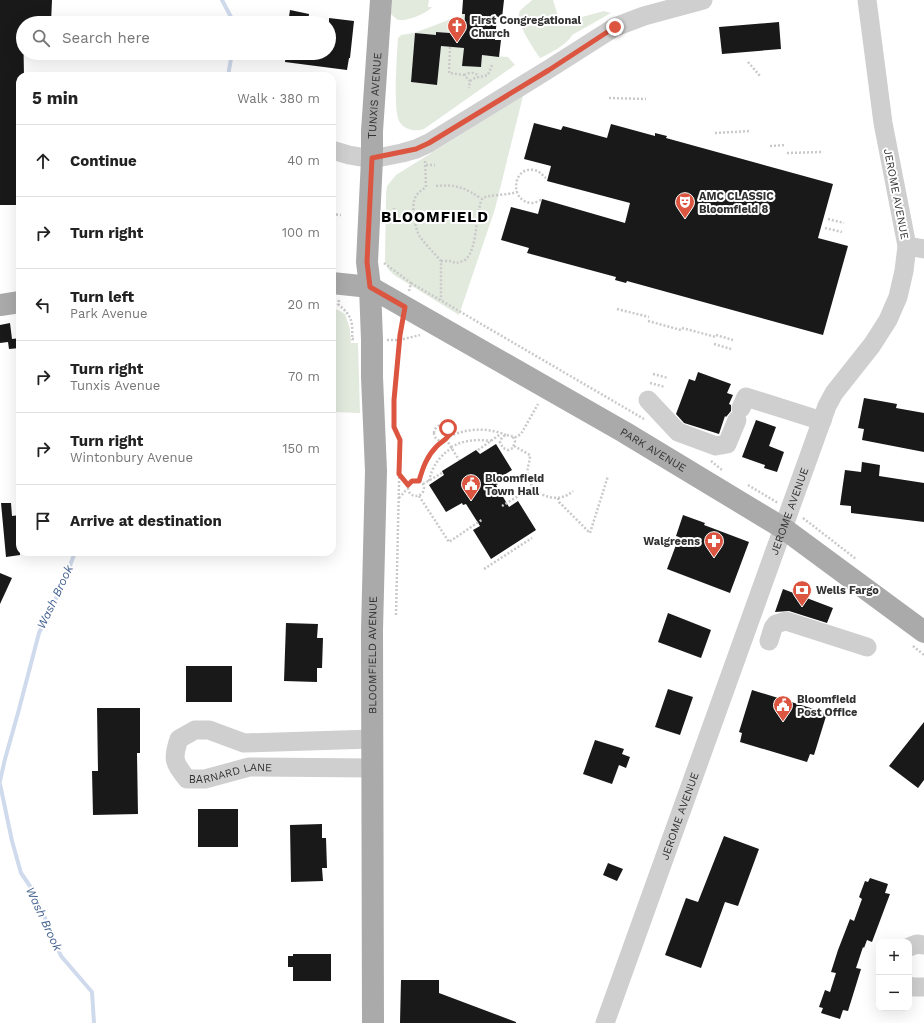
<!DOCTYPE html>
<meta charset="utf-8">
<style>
body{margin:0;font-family:"Work Sans",sans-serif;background:#f6f6f6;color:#222}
.controls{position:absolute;right:12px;bottom:12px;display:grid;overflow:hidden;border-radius:8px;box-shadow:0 4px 16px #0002}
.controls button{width:36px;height:36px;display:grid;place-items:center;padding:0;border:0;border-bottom:1px solid #e0e0e0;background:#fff;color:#222;font:20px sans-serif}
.stop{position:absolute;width:12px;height:12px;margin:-9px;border:3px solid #dc5540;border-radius:50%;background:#fff}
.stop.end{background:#dc5540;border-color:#fff;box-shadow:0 1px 4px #0008}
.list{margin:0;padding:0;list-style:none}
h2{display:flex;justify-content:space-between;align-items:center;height:52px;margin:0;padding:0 16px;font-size:17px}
h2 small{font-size:13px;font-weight:400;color:#767676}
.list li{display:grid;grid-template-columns:26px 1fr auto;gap:12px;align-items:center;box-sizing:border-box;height:72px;padding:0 16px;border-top:1px solid #e0e0e0}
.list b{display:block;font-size:15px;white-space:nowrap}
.list p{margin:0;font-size:13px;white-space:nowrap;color:#767676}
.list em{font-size:13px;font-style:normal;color:#767676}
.icon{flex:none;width:22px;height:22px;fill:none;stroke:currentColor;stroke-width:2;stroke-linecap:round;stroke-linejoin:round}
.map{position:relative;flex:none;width:924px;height:1023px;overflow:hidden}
.search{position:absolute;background:#fff;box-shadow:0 4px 16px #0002;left:16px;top:16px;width:320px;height:44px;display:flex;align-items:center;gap:10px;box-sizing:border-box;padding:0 14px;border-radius:22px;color:#767676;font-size:15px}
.panel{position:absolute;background:#fff;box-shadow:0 4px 16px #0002;left:16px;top:72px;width:320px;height:484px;border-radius:12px}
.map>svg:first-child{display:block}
.green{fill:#e2eade}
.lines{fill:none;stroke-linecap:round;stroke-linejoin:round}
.stream{stroke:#cfdaec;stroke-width:4}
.building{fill:#191919}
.path{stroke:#c9c9c9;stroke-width:2.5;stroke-dasharray:2 2;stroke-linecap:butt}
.minor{stroke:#cfcfcf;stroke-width:19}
.major{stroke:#aaa;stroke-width:22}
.route{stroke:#dc5540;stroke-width:5}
.labels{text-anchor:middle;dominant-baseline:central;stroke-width:4;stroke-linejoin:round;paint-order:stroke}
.poi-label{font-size:11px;font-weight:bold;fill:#323232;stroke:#fff;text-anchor:start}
.street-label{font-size:11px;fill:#323232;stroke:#fff}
.water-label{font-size:12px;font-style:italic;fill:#436290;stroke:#fff}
.district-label{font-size:15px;font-weight:bold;letter-spacing:1px;fill:#000;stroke:#fff}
</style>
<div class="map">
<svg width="924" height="1023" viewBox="0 0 924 1023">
<rect width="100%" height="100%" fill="#fff"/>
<path class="green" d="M392 0H429L428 7H432C427 13 410 20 402 20 397 21 394 17 391 14Z
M532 0H553L560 23 604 11 611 13 572 35C568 44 549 54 540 58 534 49 514 21 520 11 523 7 529 3 532 0Z
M462 14H465L464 34 436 32V35L415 33 411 82 437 85 441 46 464 48 463 66 481 67 482 55 508 57 515 65 424 129C415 132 404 130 399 121 393 109 397 54 398 38L401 35 414 33 454 18 461 19Z
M523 96 495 209 459 315 394 275 388 269 385 261 386 193 387 186 396 175Z
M332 307 345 314 350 329 351 343H358L360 413 332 412Z"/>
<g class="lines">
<path class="stream" d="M222 0 231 17 232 23
M228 76 232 53
M0 781 5 759 18 713 39 633 64 582 75 552
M0 784 12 841 21 873 34 892 61 956 92 992 94 1023"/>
</g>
<path class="building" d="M0 0H52L51 23H23L24 76H20V203H18V205H0Z
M463 0H504L502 18 497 17 495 40H501L499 57 482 55 481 67 462 66 464 48 441 46 437 85 411 82 415 33 436 35V32L464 34 465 14H462Z
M290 10 309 14 308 23H288Z
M329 18 354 21 350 58H349L347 70 285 62 286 53H329Z
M779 22 781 49 722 54 719 27Z
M534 123 561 130 563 126 607 138 611 124 655 136V133L667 136 666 138 833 184 818 238 848 246 823 335 627 281 626 283 615 280 616 277 527 253 529 248 501 240 511 207 538 214 542 199 625 223 630 203 547 181 551 166 524 159Z
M10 323 12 339 20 338V348L9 349 8 342 0 343V325Z
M698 372 731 384 727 393 733 395 729 404 731 405V411L726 417 725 416 719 434 684 423 676 414 689 379 695 381Z
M864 398 897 404 896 408 924 413V452L862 440 864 429 858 428Z
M756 420 776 427 769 446 784 452 777 472 764 468 765 465 742 457Z
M496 444 512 470 496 480 498 484 496 485 509 507 518 501 536 530 491 559 473 530 480 526 466 504 463 505 462 503 446 512 429 485 444 475 442 471 476 450 480 454Z
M862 462 880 465 879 476 924 483V522L851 513V506L840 505 845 470 861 472Z
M1 503H11L12 516 20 515V555L6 557Z
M683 515 705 523 704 525 749 542 730 593 667 569 679 537 676 536Z
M0 573 12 578 0 604Z
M783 589 833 608 827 623 789 611 775 612Z
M668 613 711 630 701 658 658 642Z
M286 623 318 624 317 638H323L322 668H317V682L284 681Z
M186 666H232V702H186Z
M668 689 693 697 680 735 655 727Z
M752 690 827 713 814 755 810 754 807 762 740 742 742 733 739 732Z
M97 708H140V753H137L138 814 93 815 92 771H98Z
M924 722V780L918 788 889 766Z
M595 740 624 749 622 754 630 757 626 768 619 765 612 784 583 774Z
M198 809H238V847H198Z
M322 824V838H326L327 868H322L323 881 291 882 290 825Z
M724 836 759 849 738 906 725 902 701 968 665 955 686 898 698 902Z
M608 863 623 869 617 881 603 875Z
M870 878 888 884 885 893 890 894 872 942 867 940 864 948 863 947 856 968 861 969 848 1011 843 1010 840 1019 821 1013 823 1008 819 1007 825 990 830 992 836 973 831 972 838 950 850 919 854 921 862 899 859 897 865 881 868 882Z
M293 954H331V981H293V967H288V956H293Z
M401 980H439V993L516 1022V1023H400Z"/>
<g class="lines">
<path class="path" d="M450 47 449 73 464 75 470 81 469 88
M748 62 760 76
M464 75C470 72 474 72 479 76
M470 81 475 78 488 75 492 65
M609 98 646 99
M715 133 751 131
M770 146 786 145
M787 153 821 152
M425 161 426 187C422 190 418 192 415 198 411 207 415 229 420 237 426 245 434 253 441 261V300
M426 165H435
M436 186C457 184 465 188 482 199
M541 200C538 201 535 203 532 203 509 202 512 166 534 170 540 171 542 175 546 178
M332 214 341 215
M394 217V208
M828 219 844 223
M825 228 842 232
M332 258 334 256 332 254
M441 261H450L456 263C460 262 465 261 467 258 476 248 476 222 479 210 480 206 480 201 483 198 487 195 509 195 517 192
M384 263 411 283 409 291
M411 283 644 419
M339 300 338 304C352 316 353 321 352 339H356
M617 309 649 317
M648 321 681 330
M682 328 716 337
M716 335 733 340
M387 340H400L420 335
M714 344 731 349
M653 374 668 378
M650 383 665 387
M434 433a8 8 0 1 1 16 0a8 8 0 1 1-16 0Z
M513 437 515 441 513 448 508 450 503 448 500 442 502 437 506 435 516 437 521 434 538 404
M446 439 459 460
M514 446 530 455C530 463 526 469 528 477 533 496 558 505 573 491
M451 447C464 440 477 439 491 441
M478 450 502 433
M711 461 722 470
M399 474 408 485
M408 488a8 8 0 1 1 16 0a8 8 0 1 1-16 0Z
M419 481C421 474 423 466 426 460 441 431 478 423 506 435
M429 481C432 467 439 456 452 448
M423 484 442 473
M748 485 778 503
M419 496 449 542 483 519
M399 498 407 489
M558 498 559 502 590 533 608 476
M502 506 533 487
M803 518 856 559
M484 569 532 538
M396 615 400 440 394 427V400L402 324
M913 646 924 655"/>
<g class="minor">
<path d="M332 150 349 155 372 159 402 153 416 149 429 143 549 69 615 27 644 16 703 0"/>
<path d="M907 246 924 249"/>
<path d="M648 400 678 432 716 446 727 444 737 420"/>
<path d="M741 408 746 397 822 421"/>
<path d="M769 641 773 628 776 624 786 621 867 647"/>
<path id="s1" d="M372 739 244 743 209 730H195L179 739C172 760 174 762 187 779H205L249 767 373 768"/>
<path d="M909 947 917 944 924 945"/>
<path d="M909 986 914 987H924"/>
<path id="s2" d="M605 1023 827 406 834 393 872 345 888 320 898 297 904 271 907 246 883 123 867 0"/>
</g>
<g class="major">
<path id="s3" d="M332 283 370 287 624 432 783 528 924 632"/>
<path d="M0 305 20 302"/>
<path id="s4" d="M373 1023 372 630 376 471 372 377V340L370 287 367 262 372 159V131L381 0"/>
</g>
</g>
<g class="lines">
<path class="route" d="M448 428 449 435C446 440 441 442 437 446 427 456 423 467 419 481H412L408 485 399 474 400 440 394 427V400L400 335 405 307 370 287 367 262 372 158 416 149 429 143 549 70 615 27"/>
</g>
<defs>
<g id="church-pin" transform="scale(1)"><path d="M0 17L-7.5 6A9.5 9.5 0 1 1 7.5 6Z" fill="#dc5540" stroke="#fff"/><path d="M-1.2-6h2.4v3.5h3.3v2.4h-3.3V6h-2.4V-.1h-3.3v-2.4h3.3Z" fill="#fff"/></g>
<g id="theatre-pin" transform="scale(1)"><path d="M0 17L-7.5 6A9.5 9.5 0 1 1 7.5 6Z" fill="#dc5540" stroke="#fff"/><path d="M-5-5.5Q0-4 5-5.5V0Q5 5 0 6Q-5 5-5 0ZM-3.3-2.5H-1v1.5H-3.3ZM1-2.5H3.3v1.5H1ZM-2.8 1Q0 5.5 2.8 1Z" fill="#fff"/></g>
<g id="civic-pin" transform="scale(1)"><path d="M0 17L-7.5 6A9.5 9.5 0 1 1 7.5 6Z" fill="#dc5540" stroke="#fff"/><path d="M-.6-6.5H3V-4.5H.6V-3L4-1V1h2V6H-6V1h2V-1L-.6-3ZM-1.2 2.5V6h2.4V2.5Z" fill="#fff"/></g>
<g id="pharmacy-pin" transform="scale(1)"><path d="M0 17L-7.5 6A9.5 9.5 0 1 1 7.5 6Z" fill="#dc5540" stroke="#fff"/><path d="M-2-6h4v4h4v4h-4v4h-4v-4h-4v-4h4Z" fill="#fff"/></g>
<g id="bank-pin" transform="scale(1)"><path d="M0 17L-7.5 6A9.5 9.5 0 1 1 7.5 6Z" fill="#dc5540" stroke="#fff"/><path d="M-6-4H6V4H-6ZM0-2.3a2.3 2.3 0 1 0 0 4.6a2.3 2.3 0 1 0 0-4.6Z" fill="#fff"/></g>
</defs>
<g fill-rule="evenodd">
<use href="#church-pin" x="457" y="26"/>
<use href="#theatre-pin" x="685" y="202"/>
<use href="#civic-pin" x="471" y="484"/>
<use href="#pharmacy-pin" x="714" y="541"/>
<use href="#bank-pin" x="802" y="590"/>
<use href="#civic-pin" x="783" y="705"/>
</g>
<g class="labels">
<g class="poi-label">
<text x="471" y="20">First Congregational<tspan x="471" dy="13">Church</tspan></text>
<text x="699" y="196">AMC CLASSIC<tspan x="699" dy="13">Bloomfield 8</tspan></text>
<text x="485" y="478">Bloomfield<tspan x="485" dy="13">Town Hall</tspan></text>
<text x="700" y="541" text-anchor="end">Walgreens</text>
<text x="816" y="590">Wells Fargo</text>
<text x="797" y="699">Bloomfield<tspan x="797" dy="13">Post Office</tspan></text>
</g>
<g class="street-label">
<text stroke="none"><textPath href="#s4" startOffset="928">TUNXIS AVENUE</textPath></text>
<text transform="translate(896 194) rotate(79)">JEROME AVENUE</text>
<text stroke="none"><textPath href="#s3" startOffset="365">PARK AVENUE</textPath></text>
<text stroke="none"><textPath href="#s2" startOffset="544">JEROME AVENUE</textPath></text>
<text stroke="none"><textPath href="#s4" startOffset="368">BLOOMFIELD AVENUE</textPath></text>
<text stroke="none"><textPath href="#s1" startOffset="286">BARNARD LANE</textPath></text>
<text stroke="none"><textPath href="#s2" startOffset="220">JEROME AVENUE</textPath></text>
</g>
<g class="water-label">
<text transform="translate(55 597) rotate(-65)">Wash Brook</text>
<text transform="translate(44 919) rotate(65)">Wash Brook</text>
</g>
<g class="district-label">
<text x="435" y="217">BLOOMFIELD</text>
</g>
</g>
</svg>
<div class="controls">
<button>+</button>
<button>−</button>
</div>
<div class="stop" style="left:448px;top:428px"></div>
<div class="stop end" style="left:615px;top:27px"></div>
<div class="search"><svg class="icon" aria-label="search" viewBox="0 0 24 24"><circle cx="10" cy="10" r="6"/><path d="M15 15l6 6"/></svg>Search here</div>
<section class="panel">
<h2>5 min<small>Walk · 380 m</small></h2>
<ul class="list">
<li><svg class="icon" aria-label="ahead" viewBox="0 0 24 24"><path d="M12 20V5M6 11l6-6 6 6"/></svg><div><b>Continue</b></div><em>40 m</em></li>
<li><svg class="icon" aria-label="right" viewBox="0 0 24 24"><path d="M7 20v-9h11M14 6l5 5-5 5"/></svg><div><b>Turn right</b></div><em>100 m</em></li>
<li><svg class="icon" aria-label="left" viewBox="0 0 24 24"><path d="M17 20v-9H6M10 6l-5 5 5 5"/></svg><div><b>Turn left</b><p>Park Avenue</p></div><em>20 m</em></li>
<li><svg class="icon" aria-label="right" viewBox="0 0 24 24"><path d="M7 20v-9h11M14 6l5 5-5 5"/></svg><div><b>Turn right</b><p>Tunxis Avenue</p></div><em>70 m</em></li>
<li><svg class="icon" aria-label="right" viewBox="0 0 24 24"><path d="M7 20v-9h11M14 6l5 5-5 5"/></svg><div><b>Turn right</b><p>Wintonbury Avenue</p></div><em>150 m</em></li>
<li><svg class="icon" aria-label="arrive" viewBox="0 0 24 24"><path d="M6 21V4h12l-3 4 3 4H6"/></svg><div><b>Arrive at destination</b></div></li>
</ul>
</section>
</div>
